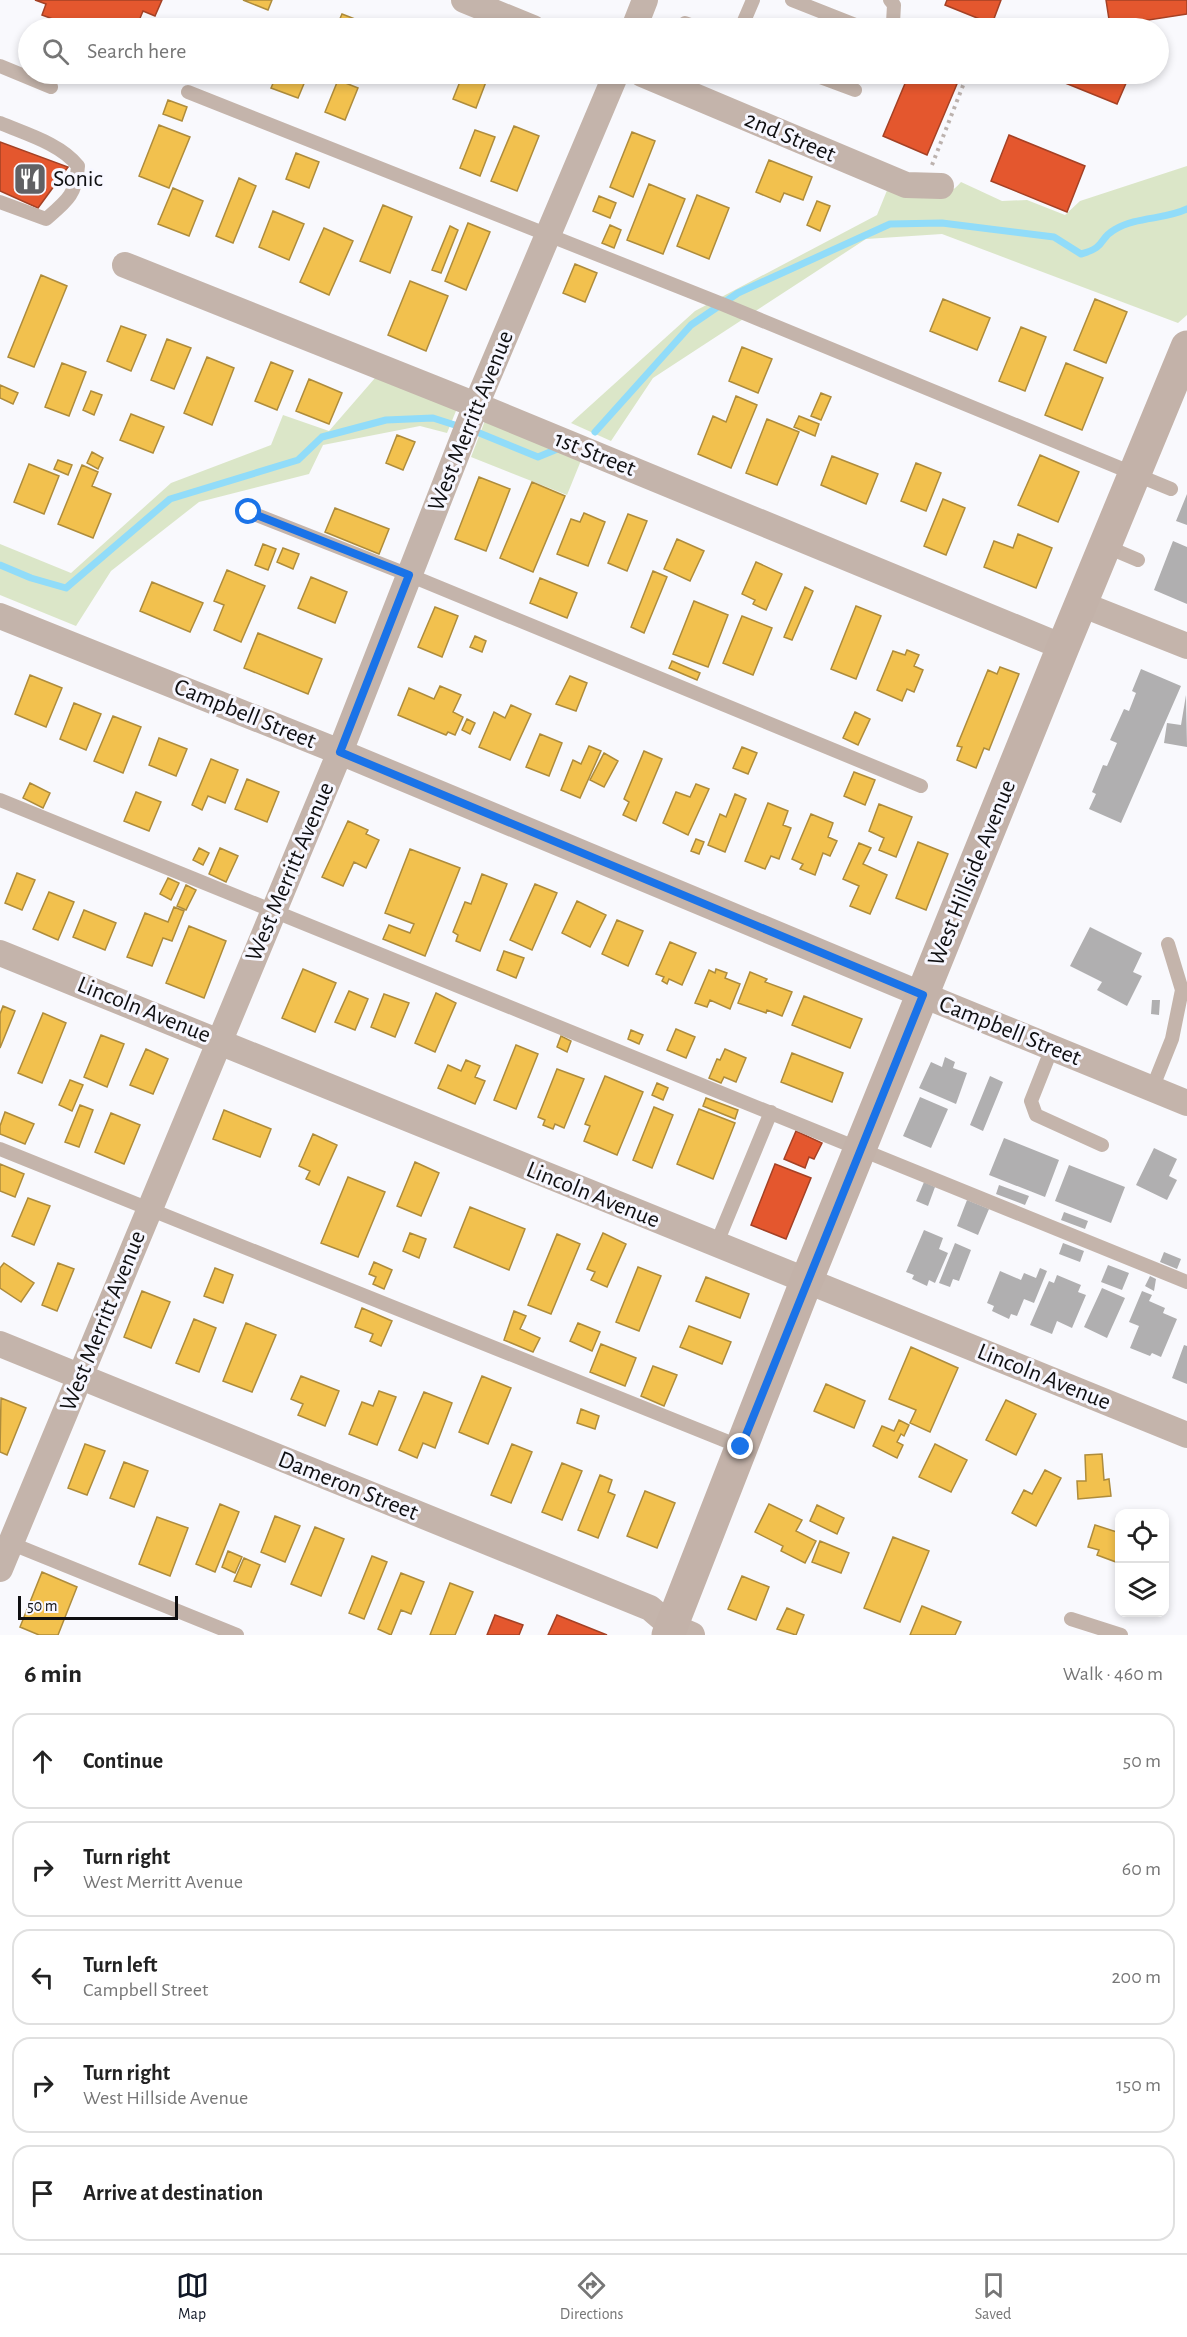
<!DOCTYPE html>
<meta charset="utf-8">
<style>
body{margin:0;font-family:"Alegreya Sans",sans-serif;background:#f2f2f2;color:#222}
.controls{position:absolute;right:18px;bottom:18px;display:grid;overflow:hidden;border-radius:12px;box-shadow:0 3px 9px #0003}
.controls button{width:54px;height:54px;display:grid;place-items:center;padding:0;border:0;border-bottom:2px solid #e0e0e0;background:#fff;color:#222;font:30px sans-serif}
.scale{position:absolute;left:18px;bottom:15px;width:160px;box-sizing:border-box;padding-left:6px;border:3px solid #0f0f11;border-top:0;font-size:16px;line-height:21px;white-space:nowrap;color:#0f0f11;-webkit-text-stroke:4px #f7f7ff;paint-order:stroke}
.stop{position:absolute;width:18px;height:18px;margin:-14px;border:4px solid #1a73e8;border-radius:50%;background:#fff}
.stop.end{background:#1a73e8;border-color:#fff;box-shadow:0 2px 6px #0008}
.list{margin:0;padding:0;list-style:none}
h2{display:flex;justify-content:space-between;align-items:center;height:78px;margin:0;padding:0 24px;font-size:26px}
h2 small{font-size:20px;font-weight:400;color:#767676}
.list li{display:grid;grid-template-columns:39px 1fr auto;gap:18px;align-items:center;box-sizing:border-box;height:96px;margin:0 12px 12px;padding:0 12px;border:2px solid #e0e0e0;border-radius:18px}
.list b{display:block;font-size:22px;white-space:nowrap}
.list p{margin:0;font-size:20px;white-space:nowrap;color:#767676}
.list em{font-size:20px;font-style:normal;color:#767676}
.icon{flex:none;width:33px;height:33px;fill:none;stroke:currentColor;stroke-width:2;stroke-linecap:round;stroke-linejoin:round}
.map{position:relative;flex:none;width:1187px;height:1635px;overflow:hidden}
.search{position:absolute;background:#fff;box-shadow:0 3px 9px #0003;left:18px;right:18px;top:18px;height:66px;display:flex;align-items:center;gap:15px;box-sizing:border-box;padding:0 21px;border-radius:33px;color:#767676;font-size:22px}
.sheet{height:618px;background:#fff}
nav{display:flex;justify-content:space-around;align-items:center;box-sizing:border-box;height:84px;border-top:2px solid #e0e0e0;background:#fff;font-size:16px;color:#767676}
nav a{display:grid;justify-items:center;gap:3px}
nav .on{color:#111827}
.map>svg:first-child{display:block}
.green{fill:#dbe6c8}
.homes{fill:#f2c14e;stroke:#ae8c3c;stroke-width:1.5}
.shops{fill:#e4572e;stroke:#a44125;stroke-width:1.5}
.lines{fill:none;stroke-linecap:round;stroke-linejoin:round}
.stream{stroke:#91dcf9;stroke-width:7}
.building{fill:#b0afb0}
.path{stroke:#bcb2ae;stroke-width:4;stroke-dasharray:3 4.5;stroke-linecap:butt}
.lane{stroke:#c4b4ab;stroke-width:14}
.street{stroke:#c4b4ab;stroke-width:26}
.secondary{stroke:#c3b2a9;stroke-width:33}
.route{stroke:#1a73e8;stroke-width:8}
.labels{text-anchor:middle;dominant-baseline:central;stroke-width:6;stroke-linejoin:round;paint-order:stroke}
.street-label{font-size:24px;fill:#0f0f11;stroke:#f7f7ff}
.poi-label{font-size:24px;fill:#0f0f11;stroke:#f7f7ff;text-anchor:start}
</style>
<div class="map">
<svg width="1187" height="1635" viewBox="0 0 1187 1635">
<rect width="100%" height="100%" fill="#f9f9fd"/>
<path class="green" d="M1187 166V315L1178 323 942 234 866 239 653 378 611 441 571 423 695 311 877 215 888 188C912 192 944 204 961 182L1002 201 1027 200 1065 215 1080 201Z
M375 378 458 406 447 433 420 426 323 445 309 474 199 502 111 571 76 626 0 595V544L71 573 171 483 271 445 283 415 329 431Z
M486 418 582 458 567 495 471 457Z"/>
<path class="homes" d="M243 0H272L268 10Z
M342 14 378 28H336Z
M277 74H308L298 98 271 88Z
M463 74H489L476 108 453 99Z
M338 80 358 88 345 120 325 112Z
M168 100 187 107 182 121 163 114Z
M159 125 190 137 169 188 139 176Z
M514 126 539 136 517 191 491 181Z
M475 130 495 137 480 176 460 168Z
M632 132 655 141 633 197 610 187Z
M296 153 319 162 309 188 286 179Z
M769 160 812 177 803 200 784 193 780 202 756 192Z
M239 178 256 186 233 243 216 236Z
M649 184 685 199 663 254 627 240Z
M173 188 203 201 189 236 158 224Z
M697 195 729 208 709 259 677 246Z
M599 196 616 203 610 218 593 211Z
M817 201 830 206 820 231 807 225Z
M383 205 412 217 390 273 360 261Z
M273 211 304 224 289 260 259 247Z
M468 223 490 232 466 290 445 281Z
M610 225 621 230 614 248 602 243Z
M450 226 458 230 441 273 432 270Z
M324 228 353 241 329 295 300 282Z
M575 264 597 273 585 302 563 293Z
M41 275 67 286 34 367 8 357Z
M410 281 448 296 426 351 388 335Z
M943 299 990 318 977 350 930 331Z
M1095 299 1127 312 1106 363 1074 350Z
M121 326 146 335 131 371 107 361Z
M1021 327 1046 337 1025 391 999 381Z
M167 339 191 348 174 389 151 380Z
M742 347 772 359 758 393 729 381Z
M207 357 234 368 212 425 184 413Z
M271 362 293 371 277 410 255 401Z
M62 363 86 372 69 416 45 407Z
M1066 363 1103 378 1082 430 1045 415Z
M309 379 342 393 329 424 296 411Z
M0 385 18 393 13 404 0 398Z
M91 391 102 395 94 415 83 410Z
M821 393 831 397 821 420 811 416Z
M736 396 757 405 731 468 698 454 713 416 726 422Z
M131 414 164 427 153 453 120 440Z
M799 416 819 424 815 436 794 427Z
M767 419 799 432 777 485 746 473Z
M397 435 415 442 403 470 386 463Z
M92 452 103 458 98 469 87 463Z
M1040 455 1079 472 1058 522 1018 505Z
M832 456 878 474 866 504 821 485Z
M58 460 72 465 68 475 54 469Z
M916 463 941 473 926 511 901 501Z
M29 464 59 476 44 514 14 502Z
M82 465 98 472 92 486 111 494 93 538 58 524Z
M479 477 510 489 486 551 455 539Z
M532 482 565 496 533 572 500 558Z
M943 499 965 508 946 555 924 546Z
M335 508 389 529 379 554 325 532Z
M584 513 605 522 588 566 557 554 571 519 580 522Z
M628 514 647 521 627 571 608 563Z
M1018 534 1052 548 1036 588 984 567 994 541 1013 548Z
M677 539 704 551 690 581 664 569Z
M263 544 276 549 268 570 255 565Z
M283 548 299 554 293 569 277 562Z
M756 562 782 574 766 610 753 604 755 600 742 594Z
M227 570 265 586 241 642 214 630 224 605 214 601Z
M653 571 667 577 644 633 631 627Z
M311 577 347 592 335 623 298 608Z
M540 578 577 593 567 618 530 603Z
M152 582 203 603 190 632 140 611Z
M805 587 813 591 792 640 784 637Z
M694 601 728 615 708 667 673 654Z
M856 606 881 616 856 679 831 669Z
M435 607 458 616 442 657 418 647Z
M742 616 772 628 753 675 723 663Z
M258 633 322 659 308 694 244 668Z
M475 636 486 641 482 652 470 647Z
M907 650 919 655 914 666 923 670 914 692 907 689 902 701 877 690 893 651 905 655Z
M672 661 700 673 697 680 669 668Z
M1000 667 1019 674 989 750 984 748 976 768 957 760 962 747 957 746 988 670 997 674Z
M30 675 62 688 46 727 15 714Z
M570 676 587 683 576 711 556 704Z
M440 686 461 695 453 712 463 717 455 735 448 732 446 735 398 715 409 688 434 699Z
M74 703 101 714 86 750 60 739Z
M511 705 531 714 510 760 479 747 494 712 505 718Z
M855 712 870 719 858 745 843 738Z
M113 716 141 727 123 773 94 761Z
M467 719 475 723 470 734 462 730Z
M540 734 562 743 549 776 526 767Z
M159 738 187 749 176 776 149 765Z
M589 746 601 751 580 798 561 790 573 760 581 764Z
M742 747 757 753 748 774 733 768Z
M644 751 662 759 636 821 623 815 629 802 624 799Z
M604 753 618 761 604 787 590 780Z
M211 759 238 770 225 803 208 796 202 810 192 805Z
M854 772 875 780 865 805 844 796Z
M247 779 279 792 267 822 235 809Z
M30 783 50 793 43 808 23 798Z
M696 784 709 789 688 835 663 823 676 792 690 797Z
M136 792 161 802 149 831 124 821Z
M735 794 746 799 725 852 708 845 720 814 726 817Z
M768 803 788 811 783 825 791 828 779 859 771 856 765 869 745 861Z
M879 804 912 817 896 857 879 850 884 838 869 831Z
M811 814 833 823 828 837 837 841 830 856 823 853 815 875 800 869 803 864 792 859Z
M348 821 368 830 366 834 379 840 366 868 354 862 343 886 322 877Z
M696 839 704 842 699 854 691 851Z
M918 842 948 854 926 910 896 898Z
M859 843 871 848 863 864 887 875 870 914 850 906 859 886 843 879Z
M199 848 209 853 203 865 193 860Z
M220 848 238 856 226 882 209 874Z
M410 849 460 868 425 956 383 939 389 925 410 933 414 924 385 913Z
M17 873 35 880 22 910 5 903Z
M482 874 507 884 480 951 456 941 458 935 453 932 465 902 471 904Z
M168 878 179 883 171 900 160 894Z
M535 884 557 893 532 950 510 940Z
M186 885 196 890 186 910 177 906Z
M49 892 74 902 58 940 33 929Z
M577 901 606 915 590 947 562 933Z
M174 907 184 911 172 941 163 938 152 966 127 957 145 913 168 922Z
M84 910 116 923 105 950 73 937Z
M617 920 643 931 628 966 602 954Z
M189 926 226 941 204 998 166 983Z
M670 942 696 953 682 985 669 979 667 984 662 981 664 977 656 974Z
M504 951 524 958 516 978 497 970Z
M303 969 336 983 315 1032 282 1018Z
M716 969 727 973 725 978 740 984 730 1009 710 1000 707 1007 695 1003 709 970 715 973Z
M750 972 767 979 765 982 792 992 782 1016 767 1010 766 1013 738 1003Z
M349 991 368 999 355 1030 335 1022Z
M436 993 456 1003 435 1052 415 1043Z
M384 994 409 1003 395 1037 371 1027Z
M804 996 862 1019 850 1048 792 1025Z
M3 1006 15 1011 0 1048V1014Z
M43 1013 66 1023 42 1083 18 1073Z
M676 1029 695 1037 686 1058 667 1050Z
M631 1030 643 1035 639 1044 628 1039Z
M101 1035 124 1044 107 1087 84 1077Z
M561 1036 571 1041 567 1052 557 1047Z
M516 1045 538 1054 516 1109 494 1100Z
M146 1049 168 1059 153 1094 130 1085Z
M725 1049 746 1058 736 1082 724 1077 721 1083 709 1078 717 1059 720 1060Z
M792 1053 843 1073 832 1102 781 1082Z
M466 1060 480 1066 475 1077 485 1081 475 1104 438 1088 448 1065 461 1071Z
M557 1069 584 1079 564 1128 555 1124 553 1129 543 1125 545 1120 538 1117Z
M605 1076 643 1092 617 1155 584 1141 590 1126 585 1124Z
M70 1080 83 1085 72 1111 59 1105Z
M657 1083 668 1088 663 1100 652 1095Z
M706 1098 738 1110 735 1119 703 1106Z
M80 1105 93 1110 79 1147 65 1142Z
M654 1107 673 1115 652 1168 633 1160Z
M699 1109 735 1123 713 1179 677 1164Z
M224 1110 271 1129 260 1157 213 1139Z
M5 1112 34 1124 25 1144 0 1134V1126Z
M111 1113 140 1125 124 1164 95 1152Z
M313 1134 337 1145 319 1185 306 1179 310 1171 299 1166Z
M415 1162 439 1173 421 1216 397 1206Z
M0 1164 24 1174 15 1197 0 1191Z
M348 1177 385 1192 358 1257 321 1243Z
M28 1198 50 1206 34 1245 12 1236Z
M470 1207 525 1229 509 1270 454 1247Z
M410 1233 426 1239 419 1258 403 1251Z
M603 1233 626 1244 607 1287 591 1280 595 1272 587 1269Z
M557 1234 580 1244 551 1314 528 1305Z
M374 1262 392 1270 384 1289 373 1284 376 1277 369 1274Z
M4 1263 34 1283 21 1302 0 1288V1268Z
M58 1263 74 1269 57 1311 42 1305Z
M638 1267 661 1276 639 1331 616 1322Z
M215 1268 233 1275 223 1303 204 1296Z
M706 1277 749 1294 740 1318 696 1301Z
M142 1291 170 1302 151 1348 124 1337Z
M362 1308 392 1321 381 1346 370 1341 373 1334 355 1327Z
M514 1311 526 1316 520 1329 540 1338 533 1352 504 1340Z
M194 1319 216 1328 199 1372 176 1363Z
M246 1323 276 1335 252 1392 223 1381Z
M578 1323 600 1332 592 1351 570 1341Z
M689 1326 731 1342 722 1364 680 1347Z
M601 1344 636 1358 625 1386 590 1372Z
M911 1347 958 1368 930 1432 910 1423 916 1410 889 1399Z
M653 1366 677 1375 664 1406 641 1396Z
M301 1376 339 1391 325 1426 298 1415 303 1404 291 1399Z
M482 1376 511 1388 488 1444 459 1432Z
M826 1384 865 1401 854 1428 814 1411Z
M379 1391 396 1397 377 1445 349 1434 362 1402 373 1406Z
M424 1392 452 1403 435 1448 423 1443 417 1458 399 1450Z
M1 1398 26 1408 7 1455 0 1452Z
M1006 1400 1036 1414 1016 1455 986 1440Z
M581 1409 599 1416 595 1429 577 1423Z
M899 1420 909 1425 904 1436 901 1434 897 1442 903 1445 897 1458 873 1446 882 1426 894 1431Z
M85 1444 105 1451 87 1495 68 1488Z
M512 1444 532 1452 511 1503 491 1495Z
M935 1444 967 1460 951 1492 919 1477Z
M1102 1454 1104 1480 1109 1479 1111 1496 1078 1499 1077 1481H1086L1085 1455Z
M124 1462 148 1471 134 1507 110 1498Z
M562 1463 582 1471 562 1520 542 1512Z
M1045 1470 1061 1478 1036 1526 1012 1513 1024 1490 1032 1494Z
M600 1475 612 1480 608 1492 615 1495 598 1538 578 1530Z
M645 1491 675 1503 657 1548 627 1536Z
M220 1504 239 1512 215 1572 196 1564Z
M769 1504 802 1520 796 1531 816 1541 805 1563 781 1551 783 1546 755 1532Z
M817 1505 844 1518 837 1534 810 1521Z
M275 1516 300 1526 285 1562 261 1552Z
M157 1517 188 1528 170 1576 139 1564Z
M1095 1525 1120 1533V1557L1116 1562 1097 1555 1099 1550 1088 1547Z
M315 1527 344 1539 321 1596 291 1584Z
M893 1537 929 1551 900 1622 864 1608Z
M820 1541 849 1553 841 1573 812 1562Z
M228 1551 242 1557 235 1573 222 1567Z
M372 1556 387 1562 364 1619 349 1613Z
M244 1558 260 1565 251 1587 234 1581Z
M42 1572 77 1587 58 1635H39L20 1627Z
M401 1573 424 1582 411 1614 401 1610 391 1635 378 1629Z
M742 1576 769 1587 756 1620 728 1609Z
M450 1583 473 1592 455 1635H430Z
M922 1606 961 1622 955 1635H910Z
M787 1608 804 1615 796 1635 777 1629Z"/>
<path class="shops" d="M35 0H162L155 16 143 11 136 28H77L42 15 46 4Z
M947 0H1001L992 24 945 5Z
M1106 0H1187V14L1110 26Z
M909 74H933L957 84 927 155 883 136Z
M1043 74H1130L1117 104Z
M1009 135 1085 166 1067 212 991 181Z
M0 142 68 167 38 208 0 191Z
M796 1131 822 1143 814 1159 809 1157 805 1168 784 1159Z
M775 1164 811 1178 786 1239 751 1225Z
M495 1615 523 1625 519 1635H487Z
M557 1615 607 1635H548Z"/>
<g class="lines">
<path class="stream" d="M472 430 538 457 555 450
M595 432 691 325 738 293 890 224 942 223 1054 237 1081 254C1107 247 1098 239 1114 230 1137 216 1165 220 1187 209
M0 565 31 578 66 588 170 499 298 460 322 437 386 420 433 418 461 427"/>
</g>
<path class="building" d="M1187 494V525L1176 521Z
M1173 541 1187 547V604L1154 590Z
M1141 669 1181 686 1121 823 1089 809 1096 794 1092 792 1103 765 1107 766 1117 743 1110 740 1124 709 1129 711 1136 693 1132 691Z
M1186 695 1187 747 1164 743 1167 723 1181 725Z
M1090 927 1142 953 1133 972 1142 976 1127 1006 1097 990 1102 982 1070 966Z
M1152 1000H1160L1159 1015 1151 1014Z
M945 1057 955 1062 953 1068 967 1073 956 1104 919 1088 931 1062 942 1067Z
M990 1076 1003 1082 983 1131 970 1125Z
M920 1097 948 1109 931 1148 903 1136Z
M1004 1138 1059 1160 1045 1197 989 1175Z
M1154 1148 1177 1159 1169 1176 1177 1180 1167 1200 1136 1185Z
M1069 1165 1125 1187 1111 1223 1055 1201Z
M924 1182 935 1187 928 1206 916 1201Z
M999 1185 1029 1196 1025 1205 996 1194Z
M967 1200 989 1209 978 1235 957 1226Z
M1064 1212 1088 1221 1085 1229 1061 1220Z
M924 1230 943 1238 939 1249 948 1253 935 1283 929 1280 927 1286 912 1279 914 1275 906 1272Z
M955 1243 971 1250 959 1281 953 1279 950 1287 939 1283Z
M1063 1243 1084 1251 1080 1262 1059 1254Z
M1164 1252 1181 1259 1177 1269 1160 1262Z
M1108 1265 1129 1273 1122 1290 1101 1282Z
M1040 1268 1047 1271 1034 1303 1024 1299 1017 1316 1011 1314 1009 1319 992 1311 994 1306 987 1303 1000 1271 1021 1280 1024 1273 1036 1278Z
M1057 1275 1081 1285 1078 1292 1086 1295 1072 1328 1057 1321 1052 1334 1030 1325 1049 1281 1054 1283Z
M1150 1276 1156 1279 1154 1291 1145 1286Z
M1102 1288 1125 1298 1107 1338 1084 1327Z
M1142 1291 1152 1295 1149 1301 1165 1308 1163 1313 1177 1319 1161 1357 1152 1353 1150 1356 1130 1348 1139 1326 1129 1322Z
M1184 1345 1187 1346V1384L1172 1378Z"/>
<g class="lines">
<path class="path" d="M932 165 964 83 940 74"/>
<path class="lane" d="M792 0 863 28
M890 0 894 5 893 23 891 28
M685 23 699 28
M741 28 753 0
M0 66 51 87
M812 74 855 90
M188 92 722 304 1171 489
M0 123C26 134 61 144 78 166 76 195 67 201 46 219L0 202
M249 512 409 575 921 786
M1105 546 1138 560
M0 800 1187 1282
M1052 1048 1031 1101 1036 1115 1102 1145
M1152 1089 1172 1039 1182 990 1168 944
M0 1149 741 1447
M716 1245 771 1112
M5 1541 237 1635
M1071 1619 1121 1635"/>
<path class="street" d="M464 0 533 28
M634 28 645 0
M642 74 906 185 941 186
M125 265 476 405 1063 647
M1081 604 1187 646
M0 616 340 752 923 995 1187 1103
M0 953C397 1111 791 1276 1187 1435
M0 1344 650 1608 671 1626 692 1635
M0 1569 340 752 476 405 616 74"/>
<path class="secondary" d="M668 1635 806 1282 1063 647 1187 347"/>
</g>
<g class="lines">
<path class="route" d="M249 512 409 575 340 752 923 995 741 1447"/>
</g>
<defs>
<g id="restaurant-square" transform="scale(1.725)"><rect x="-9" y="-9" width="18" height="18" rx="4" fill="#616164" stroke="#f7f7ff"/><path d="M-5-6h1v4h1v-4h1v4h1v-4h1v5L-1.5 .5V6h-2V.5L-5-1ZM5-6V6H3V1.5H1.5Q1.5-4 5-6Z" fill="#fff"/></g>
</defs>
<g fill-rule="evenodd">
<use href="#restaurant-square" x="30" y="179"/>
</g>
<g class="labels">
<g class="street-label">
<text transform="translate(790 137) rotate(23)">2nd Street</text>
<text transform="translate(471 421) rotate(-68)">West Merritt Avenue</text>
<text transform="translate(595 454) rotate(22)">1st Street</text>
<text transform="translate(245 714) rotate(22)">Campbell Street</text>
<text transform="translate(290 872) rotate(-67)">West Merritt Avenue</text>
<text transform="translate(972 873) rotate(-68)">West Hillside Avenue</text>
<text transform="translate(144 1010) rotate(22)">Lincoln Avenue</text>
<text transform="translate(1010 1031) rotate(22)">Campbell Street</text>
<text transform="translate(593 1195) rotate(22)">Lincoln Avenue</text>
<text transform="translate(103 1321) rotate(-68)">West Merritt Avenue</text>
<text transform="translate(1044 1377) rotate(22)">Lincoln Avenue</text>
<text transform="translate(348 1486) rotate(22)">Dameron Street</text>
</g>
<g class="poi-label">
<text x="53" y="179">Sonic</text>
</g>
</g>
</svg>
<div class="controls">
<button><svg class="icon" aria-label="locate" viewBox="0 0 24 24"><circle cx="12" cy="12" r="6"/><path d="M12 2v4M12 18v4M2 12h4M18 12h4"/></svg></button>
<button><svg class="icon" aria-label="layers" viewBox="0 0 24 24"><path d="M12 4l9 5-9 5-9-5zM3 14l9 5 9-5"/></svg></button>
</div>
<div class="scale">50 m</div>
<div class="stop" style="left:249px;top:512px"></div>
<div class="stop end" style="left:741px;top:1447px"></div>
<div class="search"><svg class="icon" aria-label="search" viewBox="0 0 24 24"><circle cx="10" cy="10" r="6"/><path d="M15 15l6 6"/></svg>Search here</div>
</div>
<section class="sheet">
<h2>6 min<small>Walk · 460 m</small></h2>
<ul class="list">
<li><svg class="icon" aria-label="ahead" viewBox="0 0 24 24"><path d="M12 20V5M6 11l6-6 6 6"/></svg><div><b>Continue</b></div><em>50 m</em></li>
<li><svg class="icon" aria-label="right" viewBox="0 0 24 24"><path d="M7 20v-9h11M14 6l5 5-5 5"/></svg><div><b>Turn right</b><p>West Merritt Avenue</p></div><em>60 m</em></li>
<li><svg class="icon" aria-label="left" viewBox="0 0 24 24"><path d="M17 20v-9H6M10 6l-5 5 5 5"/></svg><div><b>Turn left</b><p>Campbell Street</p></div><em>200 m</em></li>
<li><svg class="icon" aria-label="right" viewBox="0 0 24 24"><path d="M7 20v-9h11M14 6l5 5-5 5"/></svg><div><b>Turn right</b><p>West Hillside Avenue</p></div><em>150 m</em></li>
<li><svg class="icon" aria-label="arrive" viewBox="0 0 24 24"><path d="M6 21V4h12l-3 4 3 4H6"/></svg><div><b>Arrive at destination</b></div></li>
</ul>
</section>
<nav>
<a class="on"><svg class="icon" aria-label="map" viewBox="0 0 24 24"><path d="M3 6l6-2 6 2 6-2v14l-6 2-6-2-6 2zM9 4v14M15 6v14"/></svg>Map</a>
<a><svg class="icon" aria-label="directions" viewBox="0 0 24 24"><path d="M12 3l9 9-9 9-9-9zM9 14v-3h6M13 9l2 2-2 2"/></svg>Directions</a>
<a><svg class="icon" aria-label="saved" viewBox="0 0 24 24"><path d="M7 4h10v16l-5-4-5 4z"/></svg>Saved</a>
</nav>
